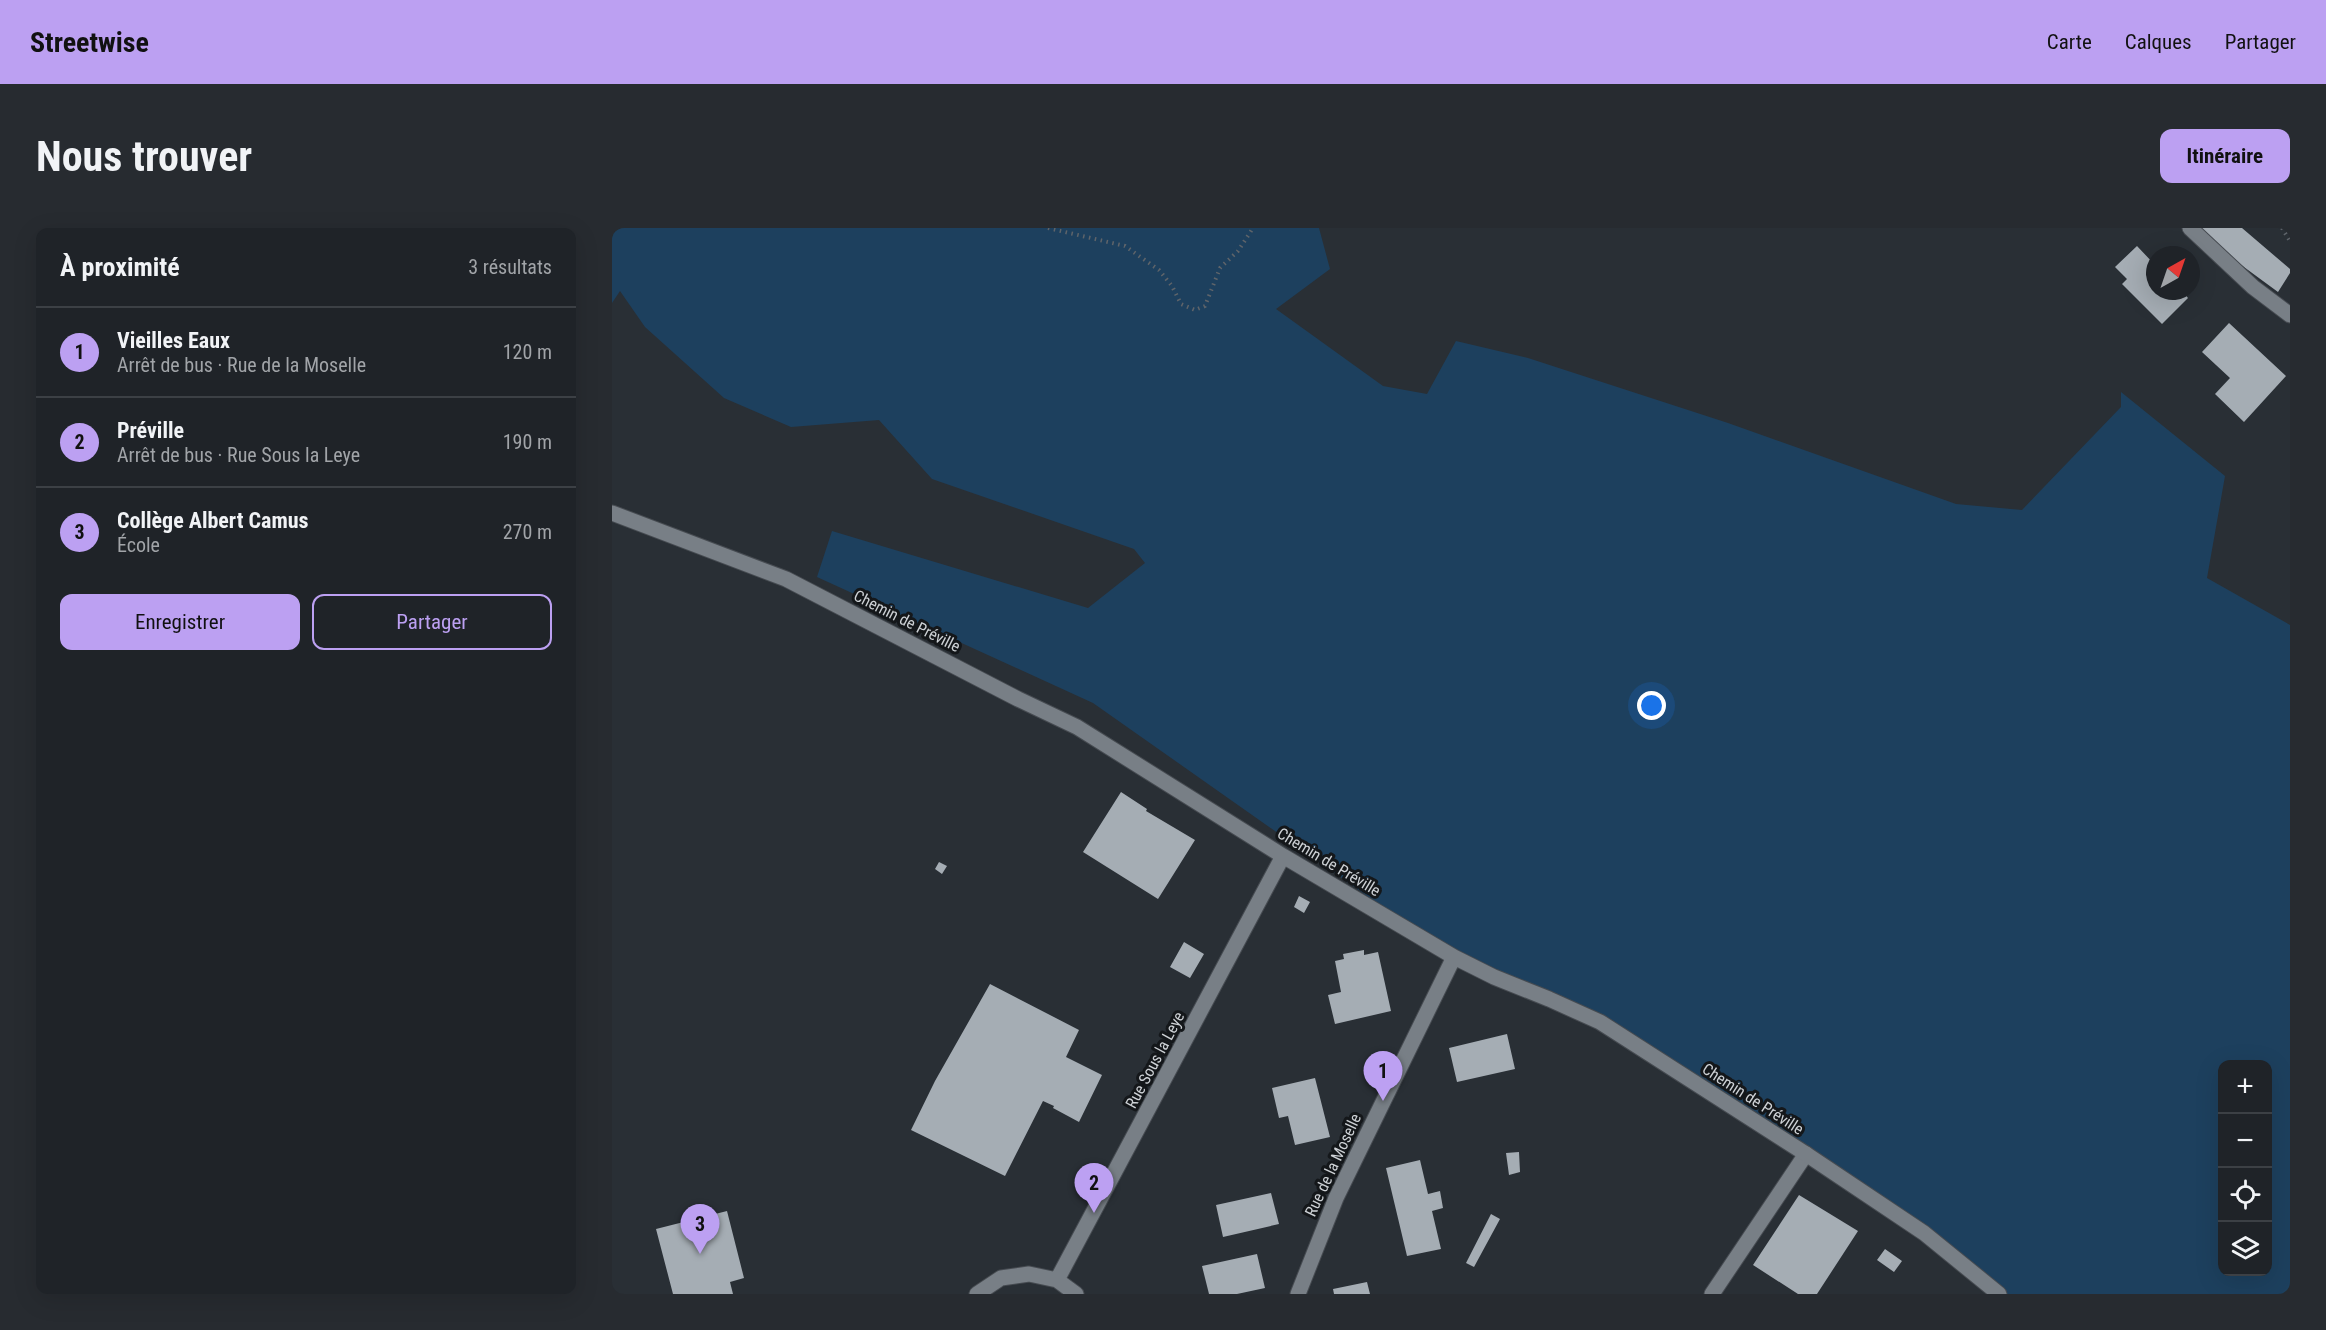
<!DOCTYPE html>
<html lang="fr">
<meta charset="utf-8">
<style>
body{margin:0;font-family:"Roboto Condensed",sans-serif;background:#272b30;color:#f1f3f6}
.controls{position:absolute;right:18px;bottom:18px;display:grid;overflow:hidden;border-radius:12px;box-shadow:0 6px 24px #0002}
.controls button{width:54px;height:54px;display:grid;place-items:center;padding:0;border:0;border-bottom:2px solid #3c4045;background:#1f2328;color:#f1f3f6;font:30px sans-serif}
.compass{position:absolute;left:1534px;top:18px;width:54px;height:54px;border-radius:50%;background:#1f2328;box-shadow:0 6px 24px #0002;rotate:40deg}
.you{position:absolute;left:1040px;top:478px;width:21px;height:21px;margin:-15px;border:4px solid #fff;border-radius:50%;background:#1a73e8;box-shadow:0 0 0 9px #1a73e833}
.badge{display:grid;place-items:center;width:39px;height:39px;border-radius:50%;background:#bca0f2;color:#111;font-size:20px;font-weight:700}
.pin{position:absolute;translate:-50% -50px;filter:drop-shadow(0 2px 3px #0008)}
.pin::after{content:'';position:absolute;top:32px;width:21px;height:18px;background:inherit;clip-path:polygon(0 0,100% 0,50% 100%)}
.list{margin:0;padding:0;list-style:none}
h2{display:flex;justify-content:space-between;align-items:center;height:78px;margin:0;padding:0 24px;font-size:26px}
h2 small{font-size:20px;font-weight:400;color:#a1a4a8}
.list li{display:grid;grid-template-columns:39px 1fr auto;gap:18px;align-items:center;box-sizing:border-box;height:90px;padding:0 24px;border-top:2px solid #3c4045}
.list b{display:block;font-size:22px;white-space:nowrap}
.list p{margin:0;font-size:20px;white-space:nowrap;color:#a1a4a8}
.list em{font-size:20px;font-style:normal;color:#a1a4a8}
.actions{display:flex;gap:12px;padding:18px 24px}
.actions a{flex:1;padding:14px 0;border:2px solid #bca0f2;border-radius:12px;text-align:center;font-size:21px;color:#bca0f2}
.actions .main{background:#bca0f2;color:#111}
.icon{flex:none;width:33px;height:33px;fill:none;stroke:currentColor;stroke-width:2;stroke-linecap:round;stroke-linejoin:round}
.map{position:relative;flex:none;width:1678px;height:1066px;overflow:hidden;border-radius:12px}
header{display:flex;align-items:center;gap:36px;box-sizing:border-box;height:84px;padding:0 30px;background:#bca0f2;color:#111}
header strong{font-size:28px}
nav{display:flex;gap:33px;margin-inline-start:auto;font-size:21px}
.intro{display:flex;align-items:center;justify-content:space-between;box-sizing:border-box;height:144px;padding:0 36px}
h1{margin:0;font-size:42px}
.button{padding:15px 27px;border-radius:12px;background:#bca0f2;color:#111;font-size:21px;font-weight:700}
main{display:flex;gap:36px;padding:0 36px}
aside{flex:1;background:#1f2328;border-radius:12px;box-shadow:0 6px 24px #0002}
.map>svg:first-child{display:block}
.green{fill:#1d405e;fill-rule:evenodd}
.building{fill:#a5adb4}
.lines{fill:none;stroke-linecap:round;stroke-linejoin:round}
.service-casing{stroke:#464b51;stroke-width:17}
.minor-casing{stroke:#464b51;stroke-width:17}
.path{stroke:#5f646a;stroke-width:4;stroke-dasharray:1.5 4.5;stroke-linecap:butt}
.service{stroke:#787f86;stroke-width:15}
.minor{stroke:#787f86;stroke-width:15}
.labels{text-anchor:middle;dominant-baseline:central;stroke-width:6;stroke-linejoin:round;paint-order:stroke}
.street-label{font-size:16px;fill:#ced2d6;stroke:#14171a}
</style>
<header>
<strong>Streetwise</strong>
<nav><a>Carte</a><a>Calques</a><a>Partager</a></nav>
</header>
<div class="intro"><h1>Nous trouver</h1><a class="button">Itinéraire</a></div>
<main>
<aside>
<h2>À proximité<small>3 résultats</small></h2>
<ul class="list">
<li><span class="badge">1</span><div><b>Vieilles Eaux</b><p>Arrêt de bus · Rue de la Moselle</p></div><em>120 m</em></li>
<li><span class="badge">2</span><div><b>Préville</b><p>Arrêt de bus · Rue Sous la Leye</p></div><em>190 m</em></li>
<li><span class="badge">3</span><div><b>Collège Albert Camus</b><p>École</p></div><em>270 m</em></li>
</ul>
<div class="actions"><a class="main">Enregistrer</a><a>Partager</a></div>
</aside>
<div class="map">
<svg width="1678" height="1066" viewBox="0 0 1678 1066">
<rect width="100%" height="100%" fill="#292f35"/>
<path class="green" d="M0 0H707L718 41 664 81 771 158 815 166 844 113 916 130 1116 195 1344 276 1410 282 1509 179V164L1613 248 1595 350 1678 397V1066H1387L1312 1005 1013 809 842 729 481 475 205 349 220 303 476 380 533 335 522 321 320 251 267 192 179 199 112 170 33 99 8 63 0 75ZM1610 836H1656V1044H1610Z"/>
<path class="building" d="M1589 0H1630L1678 41V45L1666 64 1621 31Z
M1525 18 1543 37V63H1570L1576 70 1550 96 1510 56 1515 51 1503 39Z
M1617 95 1674 148 1632 194 1603 166 1618 150 1590 124Z
M509 564 535 581 534 583 583 612 546 671 471 624Z
M327 634 335 638 330 646 323 641Z
M687 668 698 674 692 685 682 679Z
M572 714 592 726 578 750 558 739Z
M752 722V727L766 724 779 783 723 796 716 767 729 764 723 733 732 731 731 726Z
M378 756 467 802 454 829 490 847 467 894 441 880 442 878 431 873 393 948 299 902 323 853Z
M895 806 903 841 845 854 837 820Z
M703 850 718 909 683 917 676 888 667 890 660 860Z
M907 924 908 944 897 947 894 925Z
M808 932 816 966 828 963 831 980 820 983 829 1021 795 1028 774 940Z
M659 965 667 996 611 1009 604 977Z
M1187 967 1246 1003 1205 1066H1186L1141 1037Z
M115 983 132 1050 118 1054 121 1066H61L44 1001Z
M879 986 888 991 862 1039 854 1035Z
M1273 1021 1290 1033 1282 1044 1265 1032Z
M645 1026 653 1060 625 1066H597L590 1038Z
M755 1054 758 1066H722L721 1061Z"/>
<g class="lines">
<g class="service-casing">
<path id="service" d="M1100 1066 1194 926"/>
</g>
<g class="minor-casing">
<path id="minor" d="M1578 0 1641 59 1678 87
M0 285 174 351 406 471 465 499 671 628 842 729 882 749 937 771 988 794 1194 926 1312 1005 1387 1066
M445 1052 671 628
M365 1066 389 1050 417 1046 445 1052 464 1066
M686 1066 724 970 842 729"/>
</g>
<path class="path" d="M436 0 513 18 547 42 560 58 569 76 583 82 593 78 608 40 626 23 641 0
M1670 0 1678 13"/>
<use href="#service" class="service"/>
<use href="#minor" class="minor"/>
</g>
<g class="labels">
<g class="street-label">
<text transform="translate(295 393) rotate(27)">Chemin de Préville</text>
<text transform="translate(717 634) rotate(31)">Chemin de Préville</text>
<text transform="translate(543 832) rotate(-62)">Rue Sous la Leye</text>
<text transform="translate(1141 871) rotate(33)">Chemin de Préville</text>
<text transform="translate(721 937) rotate(-65)">Rue de la Moselle</text>
</g>
</g>
</svg>
<div class="controls">
<button>+</button>
<button>−</button>
<button><svg class="icon" aria-label="locate" viewBox="0 0 24 24"><circle cx="12" cy="12" r="6"/><path d="M12 2v4M12 18v4M2 12h4M18 12h4"/></svg></button>
<button><svg class="icon" aria-label="layers" viewBox="0 0 24 24"><path d="M12 4l9 5-9 5-9-5zM3 14l9 5 9-5"/></svg></button>
</div>
<svg class="compass" viewBox="-18 -18 36 36"><path d="M0-13l5 13h-10z" fill="#e53935"/><path d="M0 13l5-13h-10z" fill="#a1a4a8"/></svg>
<div class="you"></div>
<div class="pin badge" style="left:771px;top:873px">1</div>
<div class="pin badge" style="left:482px;top:985px">2</div>
<div class="pin badge" style="left:88px;top:1026px">3</div>
</div>
</main>
